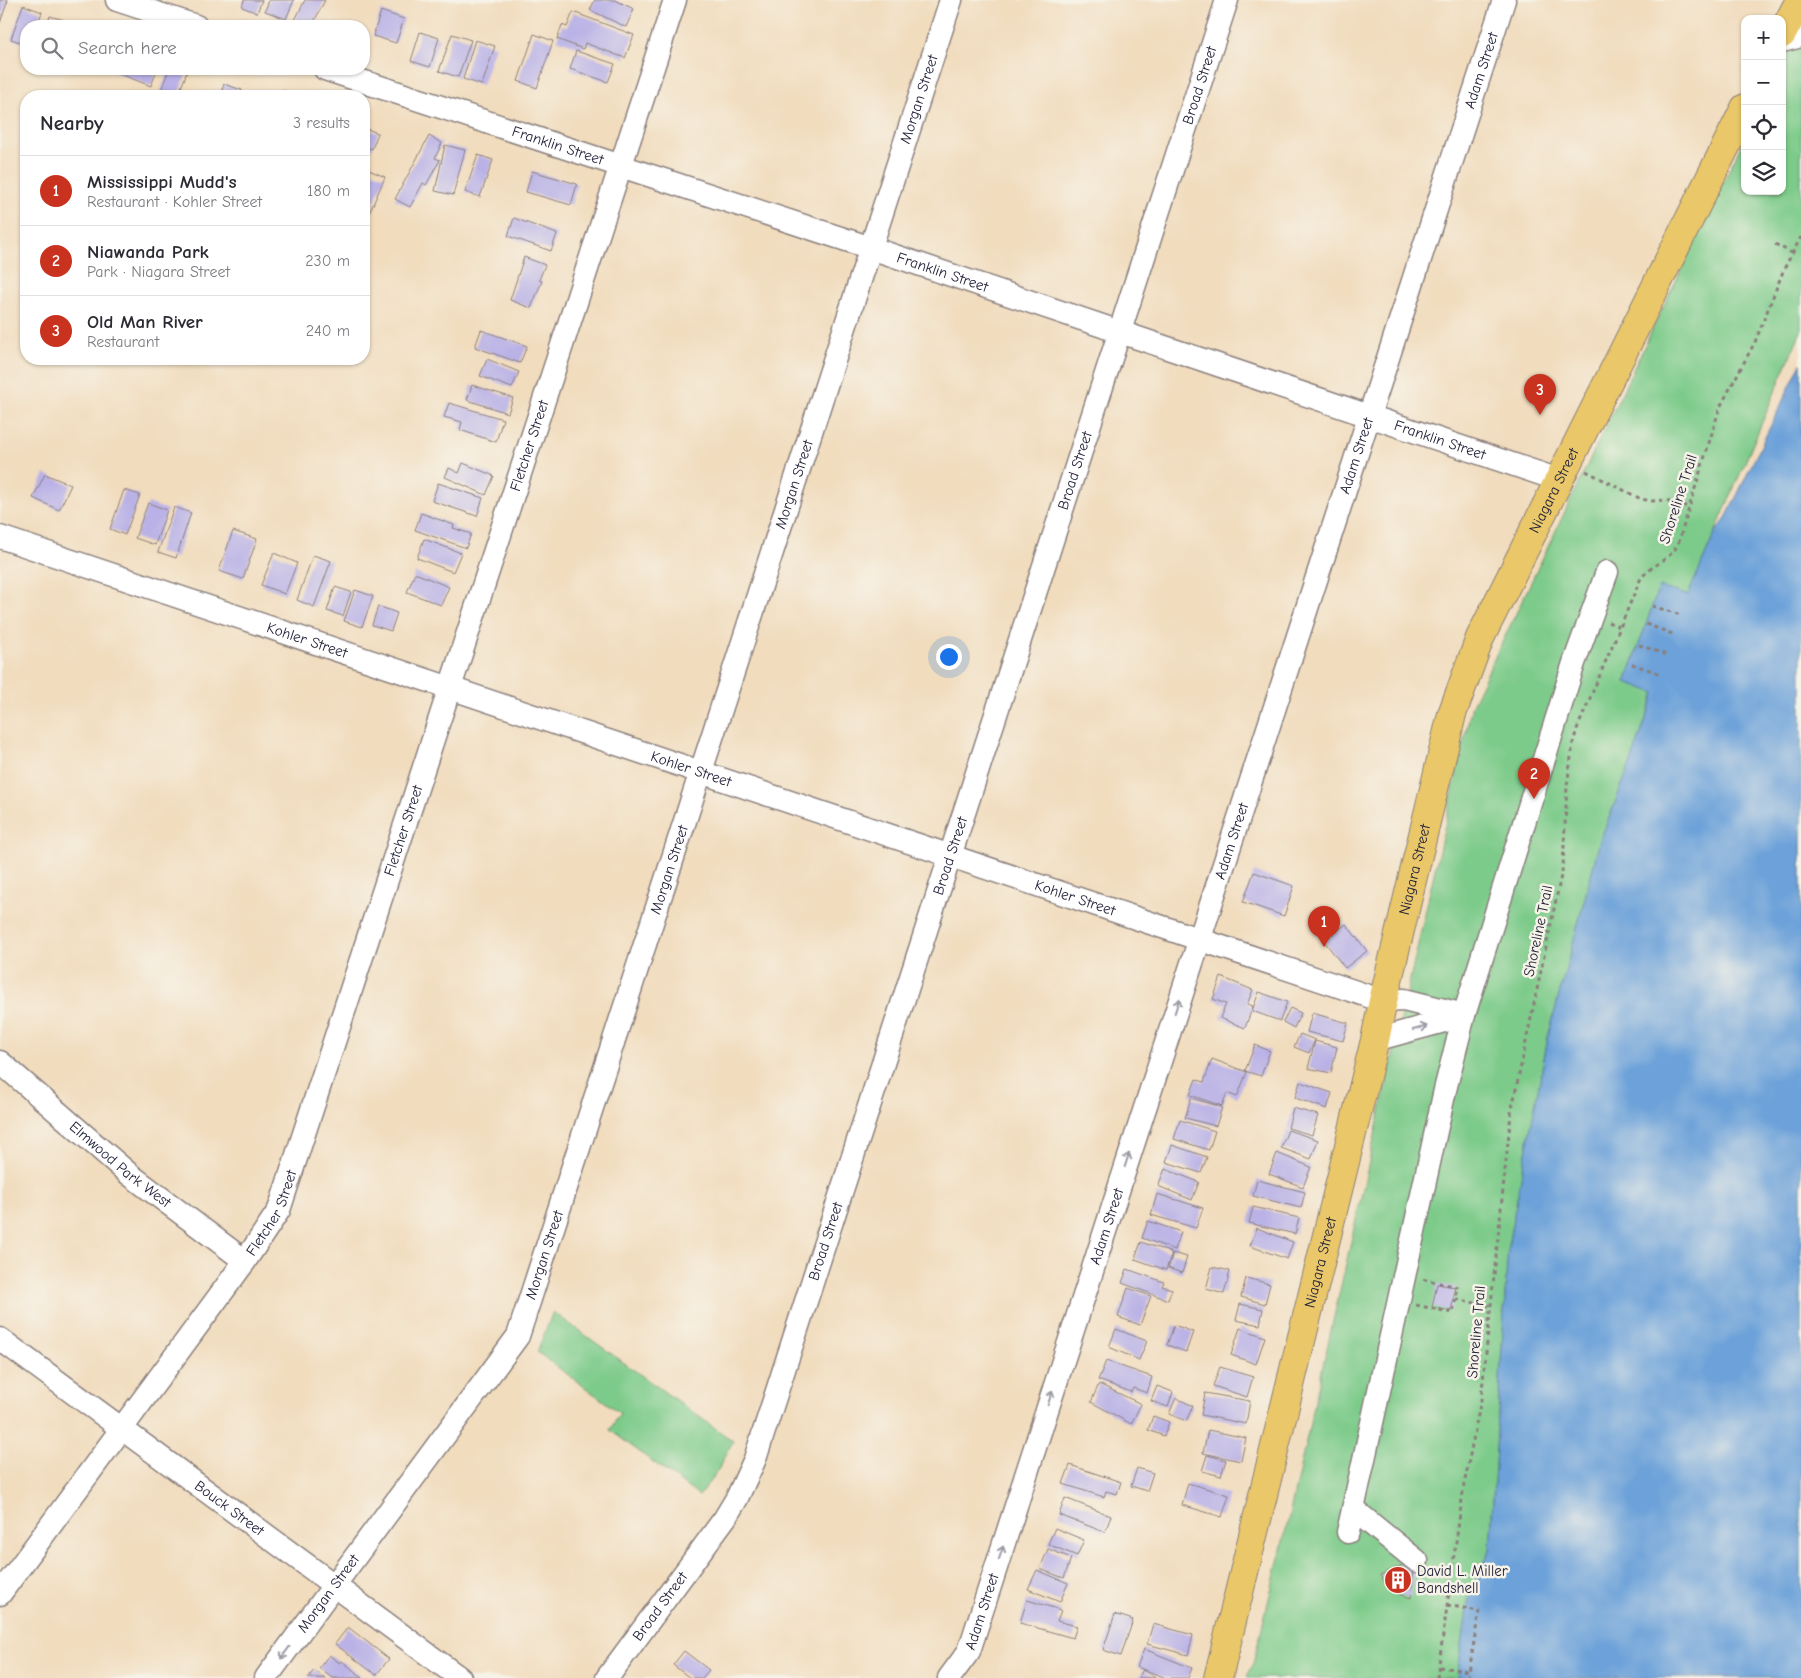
<!DOCTYPE html>
<meta charset="utf-8">
<style>
body{margin:0;font-family:"Comic Neue",sans-serif;background:#f7f7f7;color:#2b2b33}
.controls{position:absolute;right:15px;top:15px;display:grid;overflow:hidden;border-radius:10px;box-shadow:0 1px 4px #0004}
.controls button{width:45px;height:45px;display:grid;place-items:center;padding:0;border:0;border-bottom:1px solid #e1e1e2;background:#fff;color:#2b2b33;font:25px sans-serif}
.you{position:absolute;left:948px;top:656px;width:18px;height:18px;margin:-12px;border:4px solid #fff;border-radius:50%;background:#1a73e8;box-shadow:0 0 0 8px #1a73e833}
.badge{display:grid;place-items:center;width:32px;height:32px;border-radius:50%;background:#c8321e;color:#fff;font-size:16px;font-weight:700}
.pin{position:absolute;translate:-50% -41px;filter:drop-shadow(0 1px 2px #0008)}
.pin::after{content:'';position:absolute;top:26px;width:18px;height:15px;background:inherit;clip-path:polygon(0 0,100% 0,50% 100%)}
.list{margin:0;padding:0;list-style:none}
h2{display:flex;justify-content:space-between;align-items:center;height:65px;margin:0;padding:0 20px;font-size:21px}
h2 small{font-size:16px;font-weight:400;color:#7c7c81}
.list li{display:grid;grid-template-columns:32px 1fr auto;gap:15px;align-items:center;box-sizing:border-box;height:70px;padding:0 20px;border-top:1px solid #e1e1e2}
.list b{display:block;font-size:19px;white-space:nowrap}
.list p{margin:0;font-size:16px;white-space:nowrap;color:#7c7c81}
.list em{font-size:16px;font-style:normal;color:#7c7c81}
.icon{flex:none;width:28px;height:28px;fill:none;stroke:currentColor;stroke-width:2;stroke-linecap:round;stroke-linejoin:round}
.map{position:relative;flex:none;width:1801px;height:1678px;overflow:hidden}
.search{position:absolute;background:#fff;box-shadow:0 1px 4px #0004;left:20px;top:20px;width:350px;height:55px;display:flex;align-items:center;gap:12px;box-sizing:border-box;padding:0 18px;border-radius:20px;color:#7c7c81;font-size:19px}
.panel{position:absolute;background:#fff;box-shadow:0 1px 4px #0004;left:20px;top:90px;width:350px;height:275px;border-radius:20px}
.map>svg:first-child{display:block}
.green{fill:#7dcb8a;stroke:#507662}
.water{fill:#6ca1d9;stroke:#47628a}
.building{fill:#bab2e6}
.lines{fill:none;stroke-linecap:round;stroke-linejoin:round}
.minor-casing{stroke:#8a7f7c;stroke-width:25}
.major-casing{stroke:#8a7f7c;stroke-width:30}
.path{stroke:#8a7f7c;stroke-width:3;stroke-dasharray:4 4;stroke-linecap:butt}
.minor{stroke:#fff;stroke-width:22}
.major{stroke:#eac769;stroke-width:28}
.oneway{stroke:#9c9ca7}
.labels{text-anchor:middle;dominant-baseline:central;stroke-width:5;stroke-linejoin:round;paint-order:stroke}
.street-label{font-size:15px;fill:#22223b;stroke:#f7f3e8}
.poi-label{font-size:15px;fill:#22223b;stroke:#f7f3e8;text-anchor:start}
</style>
<div class="map">
<svg width="1801" height="1678" viewBox="0 0 1801 1678">
<rect width="100%" height="100%" fill="#f7f3e8"/>
<filter id="ink" filterUnits="userSpaceOnUse"><feTurbulence type="fractalNoise" baseFrequency=".02" numOctaves="2"/><feDisplacementMap in="SourceGraphic" scale="10" xChannelSelector="R" yChannelSelector="G"/><feConvolveMatrix kernelMatrix="1 2 1 2 8 2 1 2 1" color-interpolation-filters="sRGB"/></filter>
<filter id="wash" filterUnits="userSpaceOnUse"><feTurbulence type="fractalNoise" baseFrequency=".0096" numOctaves="4" result="noise"/><feDisplacementMap in="SourceGraphic" scale="20" xChannelSelector="R" yChannelSelector="G"/><feGaussianBlur stdDeviation="1.12" result="paint"/><feColorMatrix in="noise" values="0 0 0 0 0 0 0 0 0 0 0 0 0 0 0 0 0 1.4 0 .05"/><feComposite in="paint" operator="in"/></filter>
<g filter="url(#wash)">
<rect width="100%" height="100%" fill="#f1dcbd"/>
<path class="green" d="M1801 19V331L1688 596 1659 587 1626 682 1655 692 1633 757 1600 841 1549 1033 1508 1246 1490 1550 1469 1598 1457 1678H1247L1253 1664 1288 1521 1472 705 1745 137V191H1782V58Z
M553 1312 733 1441 718 1470 699 1496 610 1430 620 1413 537 1352Z"/>
<path class="water" d="M1801 363V1678H1457L1469 1598 1490 1550 1508 1246 1549 1033 1600 841 1633 757 1655 693 1626 682 1659 587 1688 595 1715 533 1725 520Z"/>
<g id="blocks">
<path class="building" d="M0 0H8L0 23Z
M244 0H262L257 13 242 7Z
M269 0H294L286 19 265 11Z
M305 0H325L312 26 295 20Z
M595 0H615L634 9 626 27 590 10Z
M23 5 42 12 37 26H26V44L11 39Z
M381 11 404 19 396 43 373 36Z
M573 12 634 35 625 58 585 43 583 49 557 39 562 25 567 27Z
M50 16 71 22 70 26H47Z
M420 32 439 38 430 67 411 61Z
M452 34 471 40 458 77 439 71Z
M534 34 553 41 537 88 518 81Z
M475 40 495 46 482 85 463 79Z
M576 51 615 64 608 82 570 69Z
M107 69H152L157 70 151 86Z
M169 69H188L178 96H159Z
M224 84 242 90 240 96H220Z
M282 90 300 96H279Z
M364 128 378 133 372 149 364 146Z
M429 136 442 143 435 158 440 160 426 185 423 183 410 207 395 199Z
M445 145 465 150 453 195 435 191Z
M478 155 493 160 480 197 465 192Z
M369 170 385 177 368 216 364 214V179Z
M532 171 577 184 571 205 526 192Z
M514 218 557 234 551 251 508 236Z
M524 257 545 265 539 280 542 281 531 308 510 300Z
M481 330 527 346 520 363 475 347Z
M487 359 519 372 512 388 480 376Z
M472 385 513 398 508 413 467 400Z
M449 403 503 419 496 442 460 430 462 422 444 417Z
M463 463 494 476 486 495 445 477 449 468 459 473Z
M45 474 71 485 59 510 33 498Z
M438 483 483 498 477 516 432 501Z
M124 490 140 495 125 535 110 529Z
M148 503 167 510 155 545 135 538Z
M174 507 191 513 176 558 158 552Z
M421 513 454 525 453 528 471 534 466 548 415 530Z
M233 531 257 539 243 579 219 571Z
M424 539 461 553 453 572 417 558Z
M274 553 297 563 285 594 261 585Z
M313 555 331 561 314 607 297 600Z
M415 573 449 587 441 605 407 592Z
M335 587 351 592 343 616 327 611Z
M355 590 373 596 362 627 344 621Z
M378 606 397 613 391 631 372 625Z
M1254 872 1294 886 1284 916 1243 902Z
M1346 924 1367 951 1345 968 1324 941Z
M1221 977 1253 990 1247 1004 1253 1006 1245 1028 1220 1018 1226 1004 1213 999Z
M1259 992 1287 1002 1280 1021 1252 1011Z
M1290 1008 1301 1013 1294 1028 1283 1022Z
M1312 1013 1348 1023 1343 1041 1307 1032Z
M1300 1034 1315 1040 1309 1053 1294 1047Z
M1315 1041 1337 1047 1331 1073 1308 1068Z
M1255 1045 1270 1051 1261 1076 1245 1071Z
M1212 1059 1247 1072 1237 1097 1227 1093 1222 1106 1190 1095 1196 1079 1204 1082Z
M1300 1082 1332 1093 1327 1109 1295 1098Z
M1191 1098 1222 1107 1216 1126 1185 1118Z
M1293 1108 1318 1115 1312 1135 1288 1128Z
M1180 1120 1215 1131 1209 1150 1174 1139Z
M1288 1130 1318 1140 1311 1159 1281 1148Z
M1172 1145 1207 1157 1201 1173 1166 1162Z
M1277 1153 1311 1167 1303 1187 1269 1174Z
M1165 1169 1199 1182 1192 1200 1158 1186Z
M1257 1180 1305 1192 1301 1208 1253 1196Z
M1157 1194 1203 1208 1196 1228 1151 1215Z
M1253 1207 1299 1218 1295 1234 1249 1223Z
M1148 1221 1181 1232 1175 1250 1142 1238Z
M1257 1228 1293 1242 1287 1259 1250 1246Z
M1141 1242 1172 1253 1166 1270 1135 1259Z
M1173 1253 1187 1257 1182 1273 1168 1268Z
M1212 1267 1230 1271 1224 1294 1206 1289Z
M1127 1269 1164 1282 1162 1286 1172 1289 1168 1300 1122 1283Z
M1246 1278 1270 1284 1265 1304 1241 1297Z
M1437 1284 1456 1287 1451 1311 1432 1307Z
M1128 1288 1151 1296 1140 1325 1118 1317Z
M1240 1304 1263 1309 1260 1325 1236 1320Z
M1174 1325 1193 1332 1186 1352 1167 1345Z
M1240 1328 1265 1337 1256 1364 1231 1355Z
M1116 1329 1147 1341 1139 1360 1109 1347Z
M1106 1361 1152 1377 1147 1393 1133 1388 1131 1392 1098 1380Z
M1220 1367 1253 1377 1247 1397 1213 1386Z
M1099 1384 1141 1404 1131 1424 1091 1402Z
M1157 1386 1173 1392 1168 1407 1151 1401Z
M1205 1393 1250 1401 1246 1424 1201 1415Z
M1176 1398 1193 1406 1186 1421 1169 1414Z
M1153 1416 1169 1422 1164 1436 1148 1430Z
M1208 1430 1246 1438 1241 1461 1203 1453Z
M1207 1455 1226 1460 1221 1476 1202 1471Z
M1070 1465 1121 1482 1117 1494 1106 1491 1104 1497 1063 1484Z
M1137 1468 1153 1473 1147 1491 1131 1486Z
M1188 1483 1229 1495 1222 1517 1182 1505Z
M1065 1498 1111 1516 1105 1532 1059 1515Z
M1055 1528 1084 1540 1077 1556 1048 1544Z
M1048 1549 1071 1558 1064 1578 1040 1569Z
M1407 1563 1414 1568 1411 1598 1398 1594 1387 1586 1380 1575Z
M1037 1570 1068 1583 1060 1602 1028 1589Z
M1027 1600 1061 1610 1057 1621 1077 1626 1073 1638 1020 1623Z
M1115 1614 1133 1620 1121 1656 1103 1650Z
M1153 1624 1193 1635 1188 1655 1147 1644Z
M348 1627 389 1659 376 1675 335 1644Z
M1144 1649 1192 1668 1188 1678H1166L1137 1667Z
M684 1651 709 1670 702 1678H690L673 1665Z
M329 1655 340 1663 342 1661 363 1678H332L319 1668Z
M314 1670 325 1678H308Z
M1143 1670 1156 1678H1138Z"/>
</g>
</g>
<g filter="url(#ink)">
<use href="#blocks" fill-opacity="0" stroke="#8a7f7c" stroke-width="1"/>
<g class="lines">
<g class="minor-casing">
<g id="minor">
<path d="M117 0 196 26"/>
<path d="M1782 41 1801 36"/>
<path id="s1" d="M325 69 871 248 1559 480"/>
<path id="s2" d="M0 537 1383 1001 1404 1000 1464 1015"/>
<path d="M1375 1040 1463 1016"/>
<path id="s3" d="M0 1062 129 1174 245 1261"/>
<path id="s4" d="M0 1339 460 1678"/>
<path d="M1353 1509 1417 1561"/>
<path d="M1348 1532 1445 1090 1464 1015 1574 663 1607 572"/>
<path id="s5" d="M0 1594 245 1261 279 1210 675 0"/>
<path id="s6" d="M266 1678 518 1336 951 0"/>
<path id="s7" d="M607 1678 725 1518 737 1498 755 1459 1227 0"/>
<path id="s8" d="M949 1678 969 1651 1504 0"/>
</g>
</g>
<g class="major-casing">
<g id="major">
<path d="M1782 34 1800 0"/>
<path id="s9" d="M1218 1678 1375 1040 1383 1001 1452 714 1480 638 1745 108"/>
</g>
</g>
<path class="path" d="M1775 244 1792 253
M1586 471 1641 499 1652 501 1666 500 1688 507
M1652 606 1681 615
M1608 622 1620 627
M1646 624 1675 635
M1639 645 1667 655
M1632 664 1661 674
M1456 1299 1489 1306
M1416 1305 1453 1313 1458 1287 1422 1279
M1447 1605 1479 1611 1468 1678
M1439 1667 1469 1671
M1437 1678 1464 1485 1481 1400 1511 1113 1563 866 1567 786 1573 743 1577 729 1640 580C1650 564 1669 562 1678 544L1720 407 1755 342 1784 269 1801 237"/>
<use href="#minor" class="minor"/>
<use href="#major" class="major"/>
</g>
<defs><path id="oneway-shaft" d="M-6 0H5M1.5-3L5.5 0L1.5 3" fill="none" stroke-width="1.6" stroke-linecap="round" stroke-linejoin="round" transform="scale(1.25)"/></defs>
<g class="oneway">
<use href="#oneway-shaft" transform="translate(1177 1006) rotate(-72)"/>
<use href="#oneway-shaft" transform="translate(1420 1028) rotate(-15)"/>
<use href="#oneway-shaft" transform="translate(1127 1160) rotate(-72)"/>
<use href="#oneway-shaft" transform="translate(1050 1398) rotate(-72)"/>
<use href="#oneway-shaft" transform="translate(1001 1553) rotate(-72)"/>
<use href="#oneway-shaft" transform="translate(285 1653) rotate(126)"/>
</g>
</g>
<defs>
<g id="building-disc" transform="scale(1.4375)"><circle r="9.5" fill="#c8321e" stroke="#f7f3e8"/><path d="M-4-6H4V6H1V3H-1V6H-4ZM-2.5-4.3h1.7v1.8h-1.7ZM.8-4.3h1.7v1.8H.8ZM-2.5-1h1.7V.8h-1.7ZM.8-1h1.7V.8H.8Z" fill="#fff"/></g>
</defs>
<g fill-rule="evenodd">
<use href="#building-disc" x="1398" y="1580"/>
</g>
<g class="labels">
<g class="street-label">
<text stroke="none"><textPath href="#s8" startOffset="1695">Adam Street</textPath></text>
<text stroke="none"><textPath href="#s7" startOffset="1709">Broad Street</textPath></text>
<text stroke="none"><textPath href="#s6" startOffset="1725">Morgan Street</textPath></text>
<text stroke="none"><textPath href="#s1" startOffset="245">Franklin Street</textPath></text>
<text stroke="none"><textPath href="#s1" startOffset="650">Franklin Street</textPath></text>
<text stroke="none"><textPath href="#s1" startOffset="1175">Franklin Street</textPath></text>
<text stroke="none"><textPath href="#s5" startOffset="1279">Fletcher Street</textPath></text>
<text stroke="none"><textPath href="#s8" startOffset="1290">Adam Street</textPath></text>
<text stroke="none"><textPath href="#s7" startOffset="1304">Broad Street</textPath></text>
<text stroke="none"><textPath href="#s6" startOffset="1320">Morgan Street</textPath></text>
<text stroke="none"><textPath href="#s9" startOffset="1238">Niagara Street</textPath></text>
<text transform="translate(1678 499) rotate(-72)">Shoreline Trail</text>
<text stroke="none"><textPath href="#s2" startOffset="324">Kohler Street</textPath></text>
<text stroke="none"><textPath href="#s2" startOffset="729">Kohler Street</textPath></text>
<text stroke="none"><textPath href="#s5" startOffset="874">Fletcher Street</textPath></text>
<text stroke="none"><textPath href="#s8" startOffset="885">Adam Street</textPath></text>
<text stroke="none"><textPath href="#s7" startOffset="899">Broad Street</textPath></text>
<text stroke="none"><textPath href="#s9" startOffset="832">Niagara Street</textPath></text>
<text stroke="none"><textPath href="#s6" startOffset="915">Morgan Street</textPath></text>
<text stroke="none"><textPath href="#s2" startOffset="1134">Kohler Street</textPath></text>
<text transform="translate(1538 931) rotate(-78)">Shoreline Trail</text>
<text stroke="none"><textPath href="#s3" startOffset="158">Elmwood Park West</textPath></text>
<text stroke="none"><textPath href="#s5" startOffset="469">Fletcher Street</textPath></text>
<text stroke="none"><textPath href="#s8" startOffset="480">Adam Street</textPath></text>
<text stroke="none"><textPath href="#s7" startOffset="494">Broad Street</textPath></text>
<text stroke="none"><textPath href="#s6" startOffset="510">Morgan Street</textPath></text>
<text stroke="none"><textPath href="#s9" startOffset="428">Niagara Street</textPath></text>
<text transform="translate(1476 1332) rotate(-85)">Shoreline Trail</text>
<text stroke="none"><textPath href="#s4" startOffset="285">Bouck Street</textPath></text>
<text stroke="none"><textPath href="#s6" startOffset="105">Morgan Street</textPath></text>
<text stroke="none"><textPath href="#s7" startOffset="89">Broad Street</textPath></text>
<text stroke="none"><textPath href="#s8" startOffset="75">Adam Street</textPath></text>
</g>
<g class="poi-label">
<text x="1417" y="1571">David L. Miller<tspan x="1417" dy="17">Bandshell</tspan></text>
</g>
</g>
</svg>
<div class="controls">
<button>+</button>
<button>−</button>
<button><svg class="icon" aria-label="locate" viewBox="0 0 24 24"><circle cx="12" cy="12" r="6"/><path d="M12 2v4M12 18v4M2 12h4M18 12h4"/></svg></button>
<button><svg class="icon" aria-label="layers" viewBox="0 0 24 24"><path d="M12 4l9 5-9 5-9-5zM3 14l9 5 9-5"/></svg></button>
</div>
<div class="you"></div>
<div class="pin badge" style="left:1324px;top:947px">1</div>
<div class="pin badge" style="left:1534px;top:799px">2</div>
<div class="pin badge" style="left:1540px;top:415px">3</div>
<div class="search"><svg class="icon" aria-label="search" viewBox="0 0 24 24"><circle cx="10" cy="10" r="6"/><path d="M15 15l6 6"/></svg>Search here</div>
<section class="panel">
<h2>Nearby<small>3 results</small></h2>
<ul class="list">
<li><span class="badge">1</span><div><b>Mississippi Mudd's</b><p>Restaurant · Kohler Street</p></div><em>180 m</em></li>
<li><span class="badge">2</span><div><b>Niawanda Park</b><p>Park · Niagara Street</p></div><em>230 m</em></li>
<li><span class="badge">3</span><div><b>Old Man River</b><p>Restaurant</p></div><em>240 m</em></li>
</ul>
</section>
</div>
